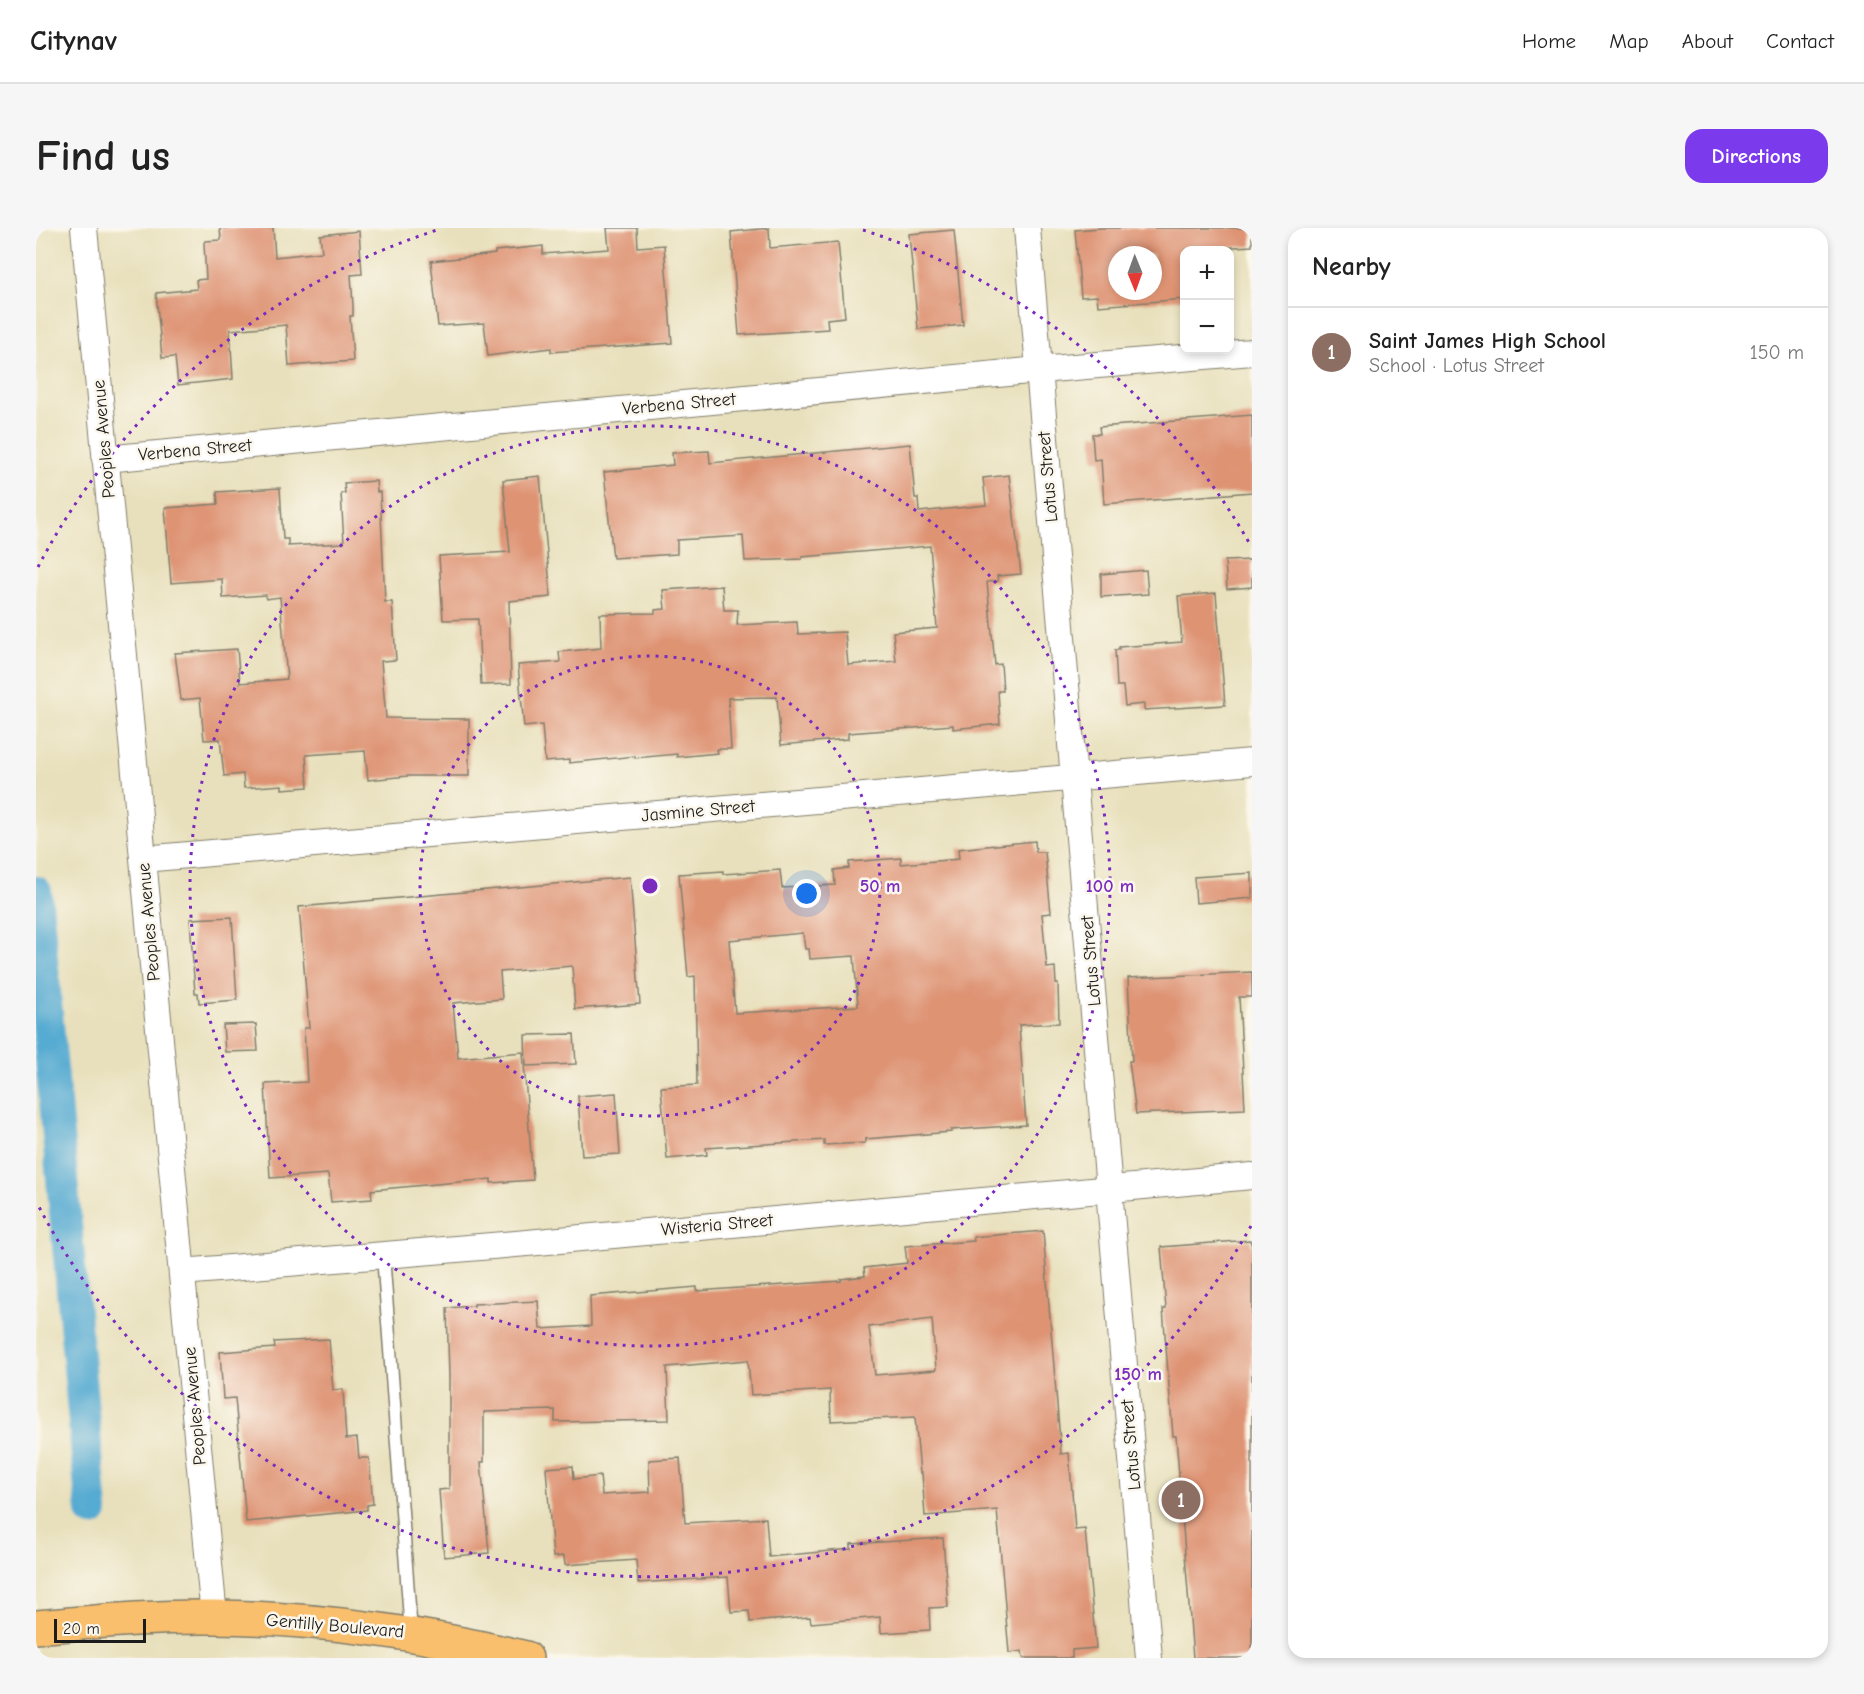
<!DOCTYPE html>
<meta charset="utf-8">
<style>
body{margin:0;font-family:"Comic Neue",sans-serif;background:#f6f6f6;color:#222}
.controls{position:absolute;right:18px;top:18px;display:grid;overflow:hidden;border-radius:12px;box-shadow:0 3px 9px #0003}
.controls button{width:54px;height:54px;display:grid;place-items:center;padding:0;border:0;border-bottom:2px solid #e0e0e0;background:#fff;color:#222;font:30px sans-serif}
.compass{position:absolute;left:1072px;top:18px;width:54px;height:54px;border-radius:50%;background:#fff;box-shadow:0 3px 9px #0003;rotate:179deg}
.scale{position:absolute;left:18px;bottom:15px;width:92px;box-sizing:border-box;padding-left:6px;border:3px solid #1c1c1c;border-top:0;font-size:16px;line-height:21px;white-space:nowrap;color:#1c1c1c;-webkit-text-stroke:4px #fbf7ec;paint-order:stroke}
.you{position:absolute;left:771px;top:666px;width:21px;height:21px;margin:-15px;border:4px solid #fff;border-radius:50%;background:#1a73e8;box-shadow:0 0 0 9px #1a73e833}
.badge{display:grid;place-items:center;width:39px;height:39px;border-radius:50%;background:#7c3aed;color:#fff;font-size:20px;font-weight:700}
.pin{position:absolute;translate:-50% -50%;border:3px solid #fff;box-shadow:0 2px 6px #0006}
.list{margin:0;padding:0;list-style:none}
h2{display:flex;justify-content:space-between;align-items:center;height:78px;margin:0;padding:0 24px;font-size:26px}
h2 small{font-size:20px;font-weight:400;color:#767676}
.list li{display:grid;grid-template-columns:39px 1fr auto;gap:18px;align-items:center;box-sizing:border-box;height:90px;padding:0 24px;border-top:2px solid #e0e0e0}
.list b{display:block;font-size:22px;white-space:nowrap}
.list p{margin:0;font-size:20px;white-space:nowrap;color:#767676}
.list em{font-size:20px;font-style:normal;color:#767676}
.map{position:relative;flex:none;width:1216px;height:1430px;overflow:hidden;border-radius:18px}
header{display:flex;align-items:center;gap:36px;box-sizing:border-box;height:84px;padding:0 30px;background:#fff;border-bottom:2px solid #e0e0e0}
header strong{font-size:28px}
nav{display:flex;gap:33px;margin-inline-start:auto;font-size:21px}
.intro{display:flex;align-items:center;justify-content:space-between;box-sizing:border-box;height:144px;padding:0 36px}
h1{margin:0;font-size:42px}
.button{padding:15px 27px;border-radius:18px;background:#7c3aed;color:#fff;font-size:21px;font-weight:700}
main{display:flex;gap:36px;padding:0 36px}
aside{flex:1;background:#fff;border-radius:18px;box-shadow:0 3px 9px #0003}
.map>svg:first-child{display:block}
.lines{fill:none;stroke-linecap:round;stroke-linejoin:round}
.canal{stroke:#56abd2;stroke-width:32}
.building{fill:#de9373;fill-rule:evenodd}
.service-casing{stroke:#827e6c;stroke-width:15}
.minor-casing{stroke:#827e6c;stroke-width:28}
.primary-casing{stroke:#827e6c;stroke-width:36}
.service{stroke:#fff;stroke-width:12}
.minor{stroke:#fff;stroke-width:26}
.primary{stroke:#f9bf6d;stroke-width:33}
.ring{fill:none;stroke:#7b2cbf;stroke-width:3;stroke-dasharray:3 6}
.labels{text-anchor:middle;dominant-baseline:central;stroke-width:5;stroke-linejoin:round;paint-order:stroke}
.street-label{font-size:18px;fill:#1c1c1c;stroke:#fbf7ec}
.centre{fill:#7b2cbf;stroke:#fbf7ec;stroke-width:3}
.ring-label{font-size:18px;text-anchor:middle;font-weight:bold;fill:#7b2cbf;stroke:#fbf7ec;stroke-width:5;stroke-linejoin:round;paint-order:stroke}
</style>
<header>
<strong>Citynav</strong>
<nav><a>Home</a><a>Map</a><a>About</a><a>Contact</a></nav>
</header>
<div class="intro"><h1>Find us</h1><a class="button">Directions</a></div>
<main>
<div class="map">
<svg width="1216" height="1430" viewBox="0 0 1216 1430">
<rect width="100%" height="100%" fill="#fbf7ec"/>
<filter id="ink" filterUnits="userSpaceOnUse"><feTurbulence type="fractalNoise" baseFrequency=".0167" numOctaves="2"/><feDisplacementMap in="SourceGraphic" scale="12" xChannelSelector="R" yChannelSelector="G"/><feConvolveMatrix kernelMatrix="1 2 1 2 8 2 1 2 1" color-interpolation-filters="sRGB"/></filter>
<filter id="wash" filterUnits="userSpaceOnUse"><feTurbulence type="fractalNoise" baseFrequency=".008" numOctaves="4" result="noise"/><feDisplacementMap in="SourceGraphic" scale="24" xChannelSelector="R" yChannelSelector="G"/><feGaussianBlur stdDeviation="1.35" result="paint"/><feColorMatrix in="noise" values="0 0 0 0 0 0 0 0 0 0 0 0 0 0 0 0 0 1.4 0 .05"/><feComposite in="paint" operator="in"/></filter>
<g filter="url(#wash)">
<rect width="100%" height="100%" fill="#e8e0bc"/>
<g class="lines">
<path class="canal" d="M0 664 56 1283"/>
</g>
<g id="blocks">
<path class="building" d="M184 0H237L239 29 286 24 284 7 323 3 326 46 315 47 317 78V88H314L317 133 253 138 250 97 194 102 197 151 142 157 139 129 126 130 120 65 161 61 160 52 170 51 168 15 169 13 185 12Z
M571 0H601L602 19 628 17 636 115 515 124V120L452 128 448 95 402 98 395 33 459 26V23L507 18V26L573 21Z
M733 0 734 20 802 14 809 89 791 91 792 101 703 107 695 4Z
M1064 0H1216V18L1149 22V71L1062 78 1061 68 1045 69 1039 2ZM1081 27H1117V63H1081Z
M918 2 927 97 882 101 873 6Z
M1216 187V264L1068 276 1065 231 1058 232 1056 206H1064L1063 199Z
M874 216 879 270H882L883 284 950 277 947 250 973 247 985 346 961 348 962 353 951 354 959 437 965 436 967 463H962L964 496 917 501V497L812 505V511L745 517 741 469 692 470 695 521H681L682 525 641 529V526L599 530V528L533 535V532L509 534 506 497 488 499 482 437 524 434 523 424 565 420 564 386 619 385V382L629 381 627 362 686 358 688 382H702L701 397 761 394 762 406 809 404 812 437 860 433 857 404 901 400 894 318 766 329V331L709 333 707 308 641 312V326L577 330 568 244 637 237 636 225 673 223 674 235Z
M504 248 515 369 473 373 475 456 445 457 442 391 407 392 403 328 474 324 467 252Z
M340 253 341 264H344L349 374H356L360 432 345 433 350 490 433 491V548H372L332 552 329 523 270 527 272 559 246 561V557L208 560 207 546 188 548 184 511 168 512 164 470 145 472 139 425 201 421 204 455 251 451 244 369 230 371V367L187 370 186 351 135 355 129 280 182 276 181 264 244 260 247 311H252V318L308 315 305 265H309L308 255Z
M1216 332V359L1191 361 1189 333Z
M1110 342 1112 366 1065 369V346Z
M1180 365 1189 477 1108 482V476L1089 478 1087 458H1081L1079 422H1083V419L1146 414 1142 368Z
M999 613 1000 624H1009L1015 685 1006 686 1011 740 1019 739 1020 756H1022L1023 795 983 797 990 897 915 902V904L829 911V915L788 917V912L670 920 671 927 631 931 625 859 661 857 659 748 652 749 643 646 687 643V646L744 642 746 660 799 657 798 642 813 640V634L865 630V636L923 631 922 621ZM767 705 769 721H773L774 731 818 728 822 778 699 785 693 712Z
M1216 645V670L1160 675 1158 649Z
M594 649 604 776 539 781 536 738 464 744 466 771 417 775 422 830 487 824 497 952 455 955V951L335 962 336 971 295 974 292 946 234 950 229 856 271 854 268 800H273L263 679Z
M196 689 201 772 163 775 162 765H159L154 691Z
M1216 744V769H1203L1209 881 1100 886 1093 833H1096L1092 750Z
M220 796 222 823 189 824 187 797Z
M538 806 540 836 490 838 489 807Z
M580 865 584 926 546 928 542 868Z
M1007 1003 1025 1226 1033 1225 1039 1302 1049 1301 1060 1420 1036 1422V1430H987L986 1423 973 1425 961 1282 889 1288 886 1245H884L879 1189 795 1193 794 1162 715 1167 712 1132 631 1139 633 1192 519 1194V1182L448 1184V1234H445L453 1325 408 1329 403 1262 413 1261V1147L411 1080 438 1078V1076L502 1073 504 1101 555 1098 554 1068 661 1059V1063L805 1053V1051L829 1048 828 1040 871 1035 869 1018 938 1013 937 1009ZM896 1091 900 1142 839 1147 833 1099Z
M1214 1012 1216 1018V1430H1157L1140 1208H1137L1127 1081H1130L1125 1019Z
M293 1111 297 1162 307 1161 310 1211 321 1210 323 1230H333L337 1276 331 1277V1282L210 1294 199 1170 187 1171 184 1124 239 1120 238 1114Z
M644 1230 649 1295 730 1290 733 1329 815 1321V1316L907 1310 912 1379 893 1380 894 1402 845 1405 844 1389 775 1395 774 1389 714 1394 713 1383 695 1384 692 1349 602 1355 600 1332 529 1337 528 1328 517 1329 510 1240 537 1238 538 1251 564 1248 566 1267 614 1264 613 1232Z"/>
</g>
</g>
<g filter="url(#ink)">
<use href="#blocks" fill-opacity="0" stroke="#827e6c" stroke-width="1.5"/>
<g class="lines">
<g class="service-casing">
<path id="service" d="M347 1027 375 1405"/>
</g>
<g class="minor-casing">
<path id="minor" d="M48 0 178 1389
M991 0 1113 1430
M69 231 1003 142 1216 124
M107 631 1216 534
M146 1044 491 1015 1216 948"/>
</g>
<g class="primary-casing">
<path id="primary" d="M0 1399C59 1394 118 1388 178 1389 286 1390 386 1405 490 1430"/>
</g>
<use href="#service" class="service"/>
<use href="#minor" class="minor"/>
<use href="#primary" class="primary"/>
</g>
</g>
<g class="ring">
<circle cx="614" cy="658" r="230"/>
<circle cx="614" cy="658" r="460"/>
<path d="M1215 998A690 690 0 0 1 2 977M2 339A690 690 0 0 1 401 2M827 2A690 690 0 0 1 1215 318"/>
</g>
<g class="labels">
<g class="street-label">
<text transform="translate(643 176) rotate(-5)">Verbena Street</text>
<text transform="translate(68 211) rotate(-95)">Peoples Avenue</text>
<text transform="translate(159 222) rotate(-5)">Verbena Street</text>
<text transform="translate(1012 249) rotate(-95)">Lotus Street</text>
<text transform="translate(662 583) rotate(-5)">Jasmine Street</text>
<text transform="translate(113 694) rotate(-95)">Peoples Avenue</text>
<text transform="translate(1055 733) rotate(-95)">Lotus Street</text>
<text transform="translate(681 997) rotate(-5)">Wisteria Street</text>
<text transform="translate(159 1178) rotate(-95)">Peoples Avenue</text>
<text transform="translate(1095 1217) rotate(-95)">Lotus Street</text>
<text transform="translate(299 1398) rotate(5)">Gentilly Boulevard</text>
</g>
</g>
<circle cx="614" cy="658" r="9" class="centre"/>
<g class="ring-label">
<text x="844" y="664">50 m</text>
<text x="1074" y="664">100 m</text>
<text x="1102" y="1152">150 m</text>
</g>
</svg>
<div class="controls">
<button>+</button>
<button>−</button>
</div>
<svg class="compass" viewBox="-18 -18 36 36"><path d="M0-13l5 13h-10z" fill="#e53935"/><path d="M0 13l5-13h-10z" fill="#767676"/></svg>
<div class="scale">20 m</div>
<div class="you"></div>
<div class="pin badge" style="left:1145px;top:1272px;background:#8d6e63">1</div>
</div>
<aside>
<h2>Nearby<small></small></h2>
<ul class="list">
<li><span class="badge" style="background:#8d6e63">1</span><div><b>Saint James High School</b><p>School · Lotus Street</p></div><em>150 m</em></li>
</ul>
</aside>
</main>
